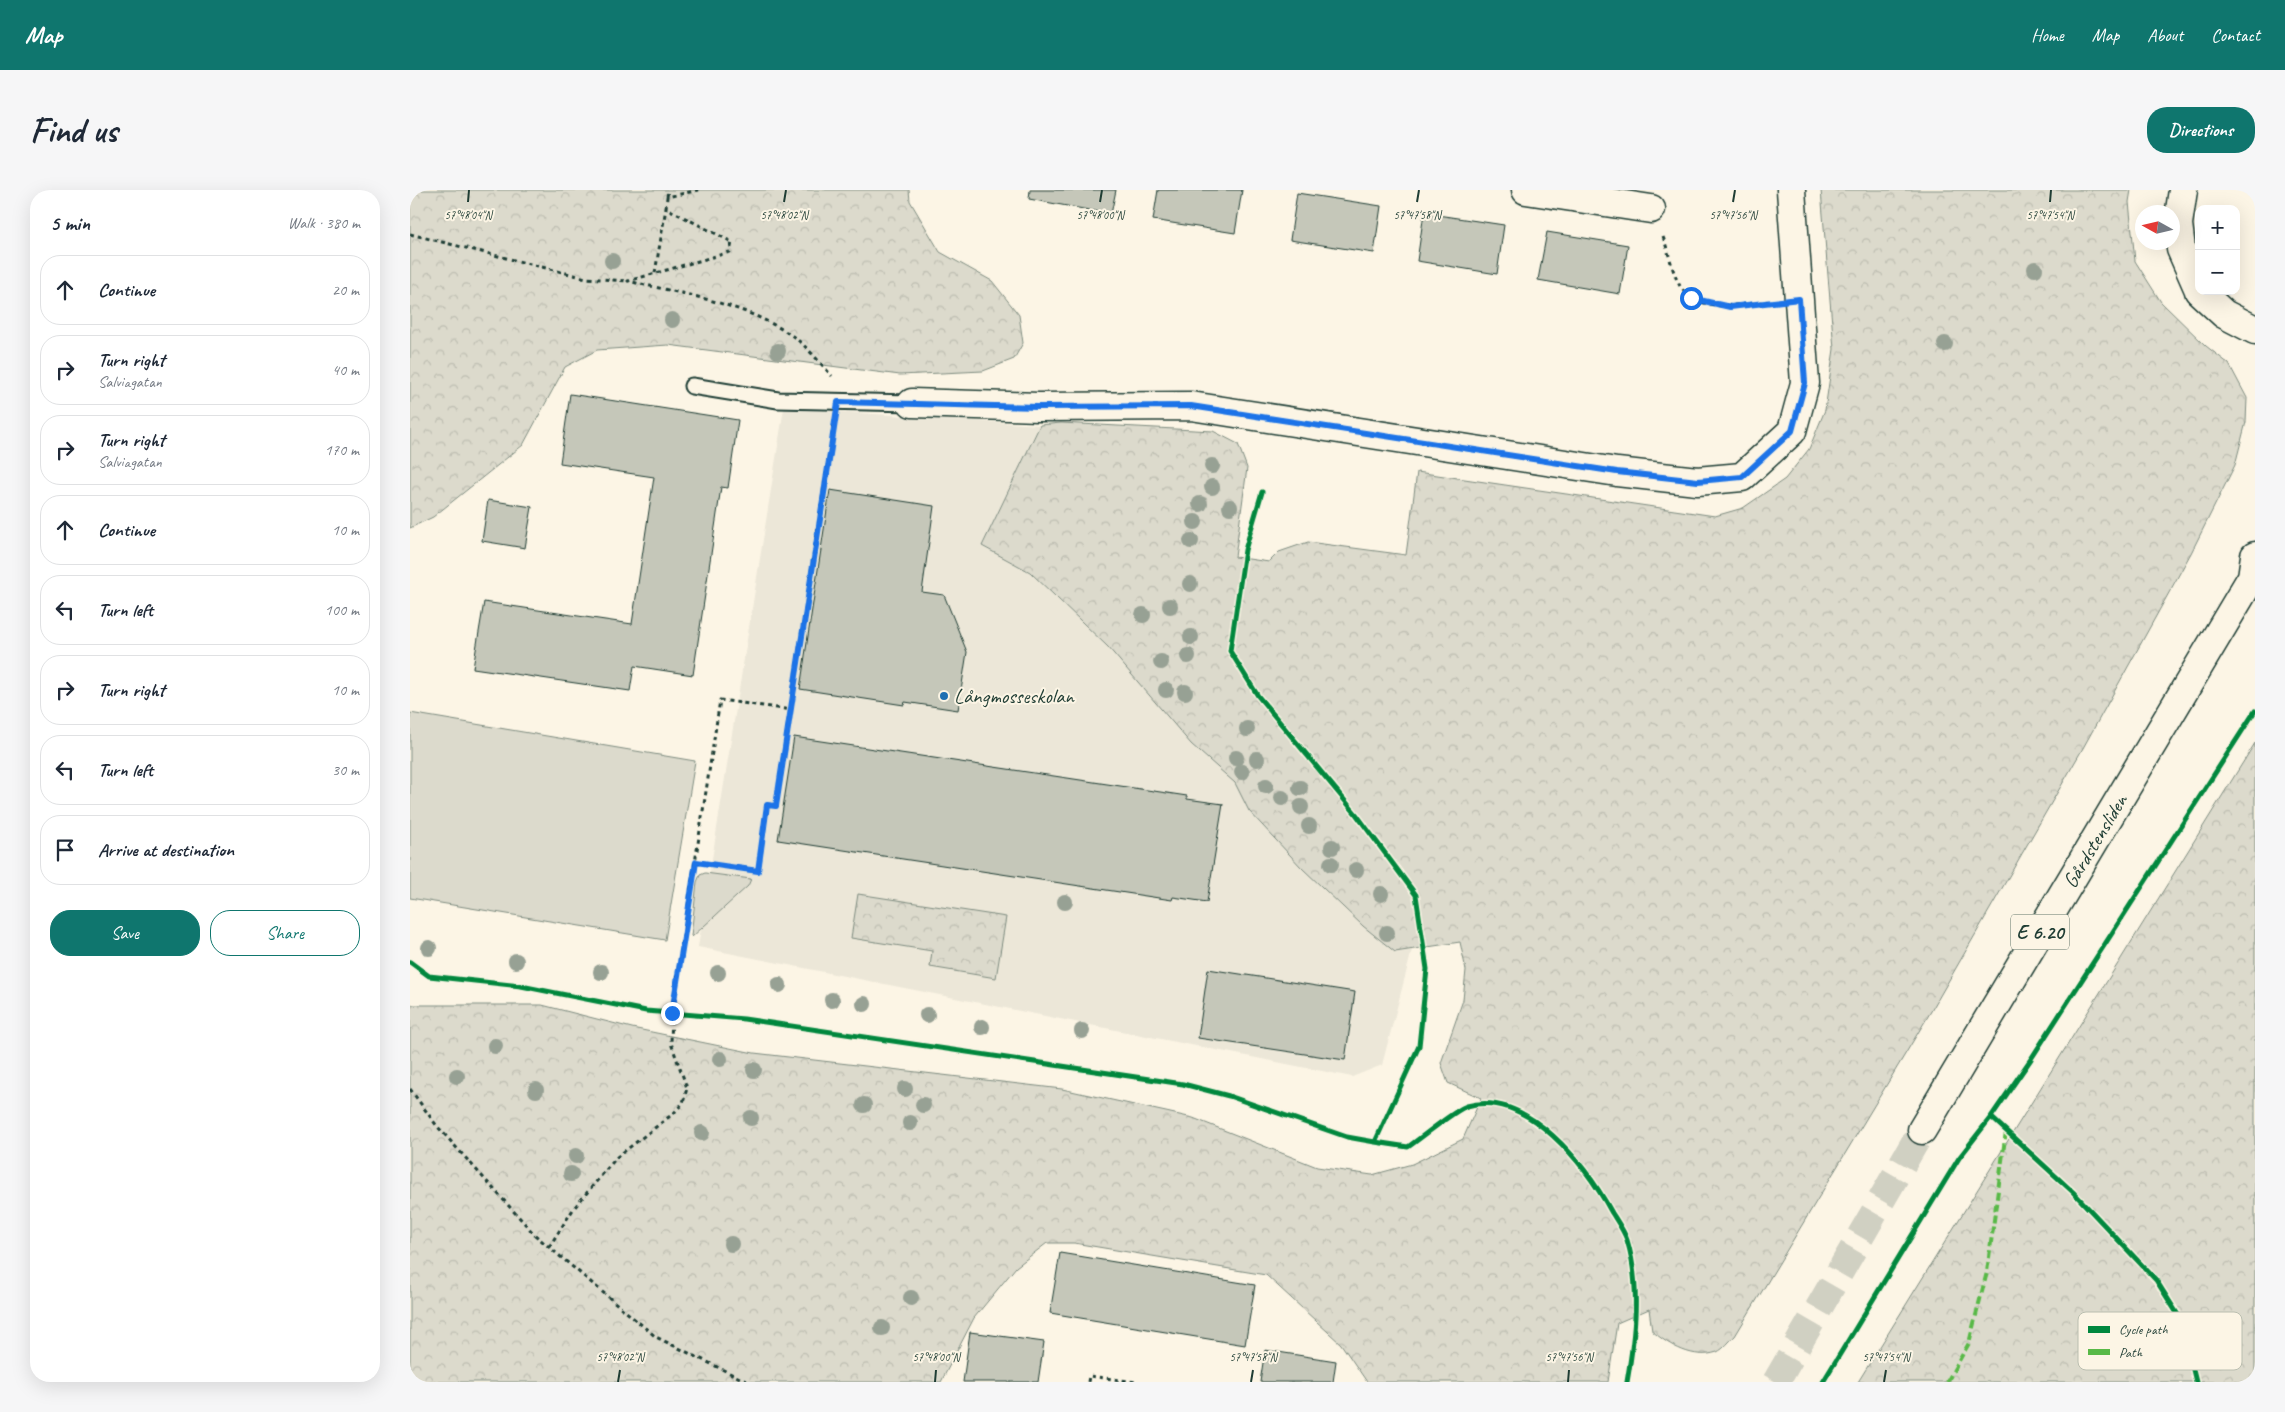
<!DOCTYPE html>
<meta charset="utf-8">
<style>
body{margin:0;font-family:Caveat,sans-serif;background:#f6f6f7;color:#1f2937}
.controls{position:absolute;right:15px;top:15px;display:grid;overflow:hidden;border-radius:10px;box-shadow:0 5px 20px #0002}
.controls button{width:45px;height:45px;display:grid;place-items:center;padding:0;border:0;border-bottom:1px solid #e0e1e3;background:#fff;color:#1f2937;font:25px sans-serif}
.compass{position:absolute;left:1725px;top:15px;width:45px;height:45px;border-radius:50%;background:#fff;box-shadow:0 5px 20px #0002;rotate:278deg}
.stop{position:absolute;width:15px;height:15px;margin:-11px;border:4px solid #1a73e8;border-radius:50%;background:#fff}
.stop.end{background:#1a73e8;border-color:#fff;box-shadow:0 1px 5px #0008}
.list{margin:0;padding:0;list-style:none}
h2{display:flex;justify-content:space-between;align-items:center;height:65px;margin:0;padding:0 20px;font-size:21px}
h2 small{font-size:16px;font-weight:400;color:#747a83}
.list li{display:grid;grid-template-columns:32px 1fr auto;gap:15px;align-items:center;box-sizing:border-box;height:70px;margin:0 10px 10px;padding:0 10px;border:1px solid #e0e1e3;border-radius:20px}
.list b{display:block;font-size:19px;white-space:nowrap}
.list p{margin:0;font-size:16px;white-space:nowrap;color:#747a83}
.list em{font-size:16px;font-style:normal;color:#747a83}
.actions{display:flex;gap:10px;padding:15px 20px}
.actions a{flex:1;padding:11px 0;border:1px solid #0f766e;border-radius:20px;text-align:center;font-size:18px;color:#0f766e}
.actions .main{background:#0f766e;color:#fff}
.icon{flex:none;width:28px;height:28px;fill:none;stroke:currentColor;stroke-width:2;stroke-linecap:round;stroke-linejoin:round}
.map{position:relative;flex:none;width:1845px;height:1192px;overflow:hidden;border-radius:20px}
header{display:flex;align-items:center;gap:30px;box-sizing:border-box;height:70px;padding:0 25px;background:#0f766e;color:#fff}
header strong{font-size:24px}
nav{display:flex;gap:28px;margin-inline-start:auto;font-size:18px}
.intro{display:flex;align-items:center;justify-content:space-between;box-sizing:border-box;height:120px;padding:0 30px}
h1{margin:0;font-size:35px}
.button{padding:12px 22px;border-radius:20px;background:#0f766e;color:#fff;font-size:18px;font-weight:700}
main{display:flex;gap:30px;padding:0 30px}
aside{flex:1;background:#fff;border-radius:20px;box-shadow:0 5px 20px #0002}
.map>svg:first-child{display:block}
.built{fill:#ece7d8}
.grass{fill:#dcdacc;stroke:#7e8c80}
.forest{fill:url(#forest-crowns);stroke:#7e8c80}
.building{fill:#c5c7b9;stroke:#1f3d34}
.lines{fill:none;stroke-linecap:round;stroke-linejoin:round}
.trunk-tunnel{stroke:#d0d0c2;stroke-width:28;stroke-dasharray:28 14;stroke-linecap:butt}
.service-casing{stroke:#1f3d34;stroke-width:19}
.minor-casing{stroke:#1f3d34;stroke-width:31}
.tertiary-casing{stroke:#1f3d34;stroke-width:31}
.trunk-casing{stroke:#1f3d34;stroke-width:31}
.path{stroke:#1f3d34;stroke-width:3;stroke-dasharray:4 4;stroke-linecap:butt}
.service{stroke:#fcf5e5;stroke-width:15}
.minor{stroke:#fcf5e5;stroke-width:28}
.tertiary{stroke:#fcf5e5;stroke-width:28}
.trunk{stroke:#fcf5e5;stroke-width:28}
.quiet{stroke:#58b947;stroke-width:4;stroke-dasharray:8 4;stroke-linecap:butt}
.cycleway-casing{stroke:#fcf5e5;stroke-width:8}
.cycleway{stroke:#00873e;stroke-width:5}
.tree{fill:#97a194}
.route{stroke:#1a73e8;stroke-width:6}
.ticks{fill:none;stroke:#1f3d34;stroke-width:2}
.poi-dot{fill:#1f6fb2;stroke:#fcf5e5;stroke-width:2}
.labels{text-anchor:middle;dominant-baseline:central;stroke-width:4;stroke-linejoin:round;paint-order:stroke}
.shield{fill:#fcf5e5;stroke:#617469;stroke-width:1}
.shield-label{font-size:20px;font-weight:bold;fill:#1f3d34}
.poi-label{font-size:21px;fill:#1f3d34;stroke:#fcf5e5;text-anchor:start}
.street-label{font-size:21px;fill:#1f3d34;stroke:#fcf5e5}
.key{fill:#fcf5e5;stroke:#babeb0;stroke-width:1}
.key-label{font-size:14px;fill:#1f3d34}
.ticks-label{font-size:12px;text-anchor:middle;fill:#1f3d34;stroke:#fcf5e5;stroke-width:4;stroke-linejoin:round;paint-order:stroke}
</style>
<header>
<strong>Map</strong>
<nav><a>Home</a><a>Map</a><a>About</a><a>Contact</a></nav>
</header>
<div class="intro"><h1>Find us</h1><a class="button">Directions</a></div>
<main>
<aside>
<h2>5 min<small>Walk · 380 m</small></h2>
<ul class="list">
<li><svg class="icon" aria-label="ahead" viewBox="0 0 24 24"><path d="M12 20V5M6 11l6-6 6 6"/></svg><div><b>Continue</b></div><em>20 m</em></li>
<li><svg class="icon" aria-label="right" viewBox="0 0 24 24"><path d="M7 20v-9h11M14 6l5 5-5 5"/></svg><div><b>Turn right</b><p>Salviagatan</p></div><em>40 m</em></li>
<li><svg class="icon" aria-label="right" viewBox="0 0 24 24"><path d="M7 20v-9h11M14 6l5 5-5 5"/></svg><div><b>Turn right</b><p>Salviagatan</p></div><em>170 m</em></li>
<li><svg class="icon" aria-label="ahead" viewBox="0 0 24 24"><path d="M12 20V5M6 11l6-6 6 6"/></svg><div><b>Continue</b></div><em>10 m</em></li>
<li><svg class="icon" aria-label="left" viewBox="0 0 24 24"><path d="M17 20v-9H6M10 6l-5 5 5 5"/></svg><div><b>Turn left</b></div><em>100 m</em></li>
<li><svg class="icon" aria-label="right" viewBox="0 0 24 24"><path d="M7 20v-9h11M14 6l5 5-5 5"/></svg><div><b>Turn right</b></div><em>10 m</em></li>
<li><svg class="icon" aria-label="left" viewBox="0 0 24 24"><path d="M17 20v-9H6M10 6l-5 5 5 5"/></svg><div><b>Turn left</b></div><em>30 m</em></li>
<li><svg class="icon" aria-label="arrive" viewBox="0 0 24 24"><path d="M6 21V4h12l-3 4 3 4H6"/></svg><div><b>Arrive at destination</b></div></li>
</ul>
<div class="actions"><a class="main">Save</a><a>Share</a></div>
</aside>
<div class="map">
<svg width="1845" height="1192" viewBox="0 0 1845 1192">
<defs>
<pattern id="forest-crowns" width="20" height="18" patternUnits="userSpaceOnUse" patternTransform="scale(1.25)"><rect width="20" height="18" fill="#dcdacc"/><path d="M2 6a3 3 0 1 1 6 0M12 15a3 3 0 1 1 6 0" fill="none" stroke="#bcbcb0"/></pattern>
</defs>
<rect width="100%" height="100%" fill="#fcf5e5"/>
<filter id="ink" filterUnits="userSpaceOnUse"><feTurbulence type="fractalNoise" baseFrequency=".02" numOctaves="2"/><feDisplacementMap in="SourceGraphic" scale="10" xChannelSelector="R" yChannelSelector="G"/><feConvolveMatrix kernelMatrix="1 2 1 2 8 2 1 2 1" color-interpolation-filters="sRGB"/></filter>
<g filter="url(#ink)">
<path class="built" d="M374 218 630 235 572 356 620 382 698 457 781 554 825 593 839 621 892 678 953 736 985 762 1002 760 972 875 942 887 288 757Z"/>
<path class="grass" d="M0 523 285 571 255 750 0 708Z
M295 683 341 689 338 696 282 747 281 746 287 692 290 685Z"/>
<path class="forest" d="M0 0H499L500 11 530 62 582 91 609 125 613 153 604 169 573 181 490 185 258 155 187 160 155 177 113 255 23 327 0 338Z
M1411 0H1721L1719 12 1725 71 1751 112 1796 156 1819 174 1837 208 1836 232 1825 275 1781 363 1673 558 1520 823 1325 1146C1320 1150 1314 1159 1307 1162 1284 1170 1260 1156 1242 1141L1239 1119 1207 1133 1198 1192H957L931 1154 856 1085 664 1053H637L606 1077 564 1128 531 1192H0V815H132L222 838 344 863 652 899 783 928 907 977 962 985 1002 974 1053 949 1071 908 1038 893 1031 873 1053 810 1056 780 1050 752 985 762 953 736 892 678 839 621 825 593 781 554 698 457 620 382 572 356 630 235 651 233 803 241 828 254 837 278 825 367 859 372 869 362 898 352 996 365 1007 282 1305 326 1333 318 1375 289 1399 259 1415 220 1424 159Z
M1845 553V1192H1448Z
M448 704 596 727 586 788 520 777 522 761 441 748Z"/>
<path class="building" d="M620 0H706L701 24 619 9Z
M748 0H832L825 43 743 30Z
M887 3 971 16 964 63 880 50Z
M1014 23 1094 35 1087 84 1007 71Z
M1137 42 1218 55 1210 104 1128 90Z
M160 204 328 230 318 298 311 297 283 485 224 476 220 501 63 478 74 412 222 434 244 287 150 273Z
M420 300 524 316 512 402 534 405 557 462 548 520 495 512 494 515 390 499Z
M78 310 122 317 115 358 72 351Z
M384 547 777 606V609L813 614 797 712 763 707 762 710 368 650Z
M798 779 945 802 935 870 788 848Z
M650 1063 845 1095 835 1155 640 1123Z
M560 1142 634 1152 628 1192H553Z
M855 1160 926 1171 923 1192H850Z"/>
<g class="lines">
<path class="trunk-tunnel" d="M1366 1192 1512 940"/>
<g class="service-casing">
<path id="service" d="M282 196 368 210 502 213"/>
</g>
<g class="minor-casing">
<path id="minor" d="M1116 0 1241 19
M502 213 628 217 781 216 1207 282 1287 291 1332 287 1382 241 1395 193 1381 0"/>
</g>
<g class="tertiary-casing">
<path id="tertiary" d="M1773 0 1768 34 1771 59 1789 100
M1789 101 1814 124 1845 140"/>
</g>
<g class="trunk-casing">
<path id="trunk" d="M1512 940 1842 387 1845 366"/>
</g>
<path class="path" d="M289 0 257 7 256 18 322 52 320 62 218 91C273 104 333 113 381 145 396 155 410 173 422 186
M257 7 258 0
M0 44 176 88 218 91
M1253 47C1259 62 1262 82 1270 96 1286 123 1332 115 1358 112
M245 83 256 18
M286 672 348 681 357 615 366 616 424 235
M0 899 27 936 125 1045 139 1057 246 1147 338 1192
M139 1057 164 1018 207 967 264 923 273 913 277 898 261 853 262 823 310 510 382 520
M678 1192 679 1186 727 1192"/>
<use href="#service" class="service"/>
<use href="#minor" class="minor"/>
<use href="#tertiary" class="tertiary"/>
<use href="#trunk" class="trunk"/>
<path class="quiet" d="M1537 1192 1559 1153 1577 1082 1596 941"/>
<g class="cycleway-casing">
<path id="cycleway" d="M852 302 835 360 820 461 848 506 946 624 1006 705 1017 779 1009 856 965 952 998 957C1010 949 1046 919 1057 916 1118 899 1177 977 1202 1023 1207 1031 1214 1041 1217 1050 1231 1096 1225 1145 1217 1192
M0 772 19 786 111 796 236 821 334 829 773 894 819 906 937 947 965 952
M1581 927 1663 1002 1746 1090 1770 1128 1786 1192
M1413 1192 1549 968 1581 927 1621 869 1845 521"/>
</g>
<use href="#cycleway" class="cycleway"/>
</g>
<g class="tree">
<circle cx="202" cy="71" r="8"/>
<circle cx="1625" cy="79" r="8"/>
<circle cx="262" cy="130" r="8"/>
<circle cx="1535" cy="154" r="8"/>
<circle cx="368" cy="161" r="8"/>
<circle cx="802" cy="276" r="8"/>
<circle cx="802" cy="297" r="8"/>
<circle cx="790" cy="314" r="8"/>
<circle cx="820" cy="317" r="8"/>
<circle cx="785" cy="332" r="8"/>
<circle cx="781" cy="351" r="8"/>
<circle cx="780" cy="394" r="8"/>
<circle cx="760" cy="416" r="8"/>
<circle cx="733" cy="425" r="8"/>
<circle cx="781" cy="447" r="8"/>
<circle cx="778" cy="466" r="8"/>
<circle cx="751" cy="472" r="8"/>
<circle cx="756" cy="500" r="8"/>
<circle cx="775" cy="502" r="8"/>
<circle cx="837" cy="539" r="8"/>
<circle cx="826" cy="568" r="8"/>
<circle cx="847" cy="569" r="8"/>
<circle cx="832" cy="582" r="8"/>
<circle cx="856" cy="596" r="8"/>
<circle cx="890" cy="598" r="8"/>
<circle cx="872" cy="608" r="8"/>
<circle cx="891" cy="617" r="8"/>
<circle cx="899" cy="636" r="8"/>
<circle cx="922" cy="657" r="8"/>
<circle cx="921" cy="674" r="8"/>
<circle cx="946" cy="680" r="8"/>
<circle cx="971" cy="704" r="8"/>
<circle cx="655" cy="712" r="8"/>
<circle cx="977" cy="743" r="8"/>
<circle cx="19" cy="758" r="8"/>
<circle cx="106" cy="771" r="8"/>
<circle cx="191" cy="782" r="8"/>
<circle cx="308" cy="783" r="8"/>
<circle cx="369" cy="795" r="8"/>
<circle cx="422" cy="810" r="8"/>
<circle cx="454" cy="814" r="8"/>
<circle cx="517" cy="825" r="8"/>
<circle cx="572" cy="837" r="8"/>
<circle cx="672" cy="841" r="8"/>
<circle cx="85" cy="856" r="8"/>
<circle cx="310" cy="869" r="8"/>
<circle cx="344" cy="880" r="8"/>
<circle cx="47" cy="886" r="8"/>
<circle cx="495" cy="899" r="8"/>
<circle cx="126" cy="900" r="8"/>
<circle cx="454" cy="915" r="8"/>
<circle cx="513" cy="915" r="8"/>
<circle cx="341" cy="928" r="8"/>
<circle cx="500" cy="933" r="8"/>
<circle cx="292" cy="943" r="8"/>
<circle cx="166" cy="966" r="8"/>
<circle cx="161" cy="984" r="8"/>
<circle cx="321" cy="1054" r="8"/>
<circle cx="501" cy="1108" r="8"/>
<circle cx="472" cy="1138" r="8"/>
</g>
</g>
<g class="lines" filter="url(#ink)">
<path class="route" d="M262 823 286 672 348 681 357 615 366 616 428 212 628 217 781 216 1207 282 1288 291 1332 287 1382 241 1395 193 1389 109 1320 117 1281 108"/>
</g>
<path class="ticks" d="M58 12 59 0M374 12 376 0M690 12 692 0M1007 12 1009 0M1323 12 1325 0M1640 12 1641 0M208 1192 210 1180M525 1192 526 1180M841 1192 843 1180M1158 1192 1159 1180M1474 1192 1476 1180"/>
<circle class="poi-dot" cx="534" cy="506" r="5"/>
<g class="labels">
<rect class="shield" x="1601" y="724.5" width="58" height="35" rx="4"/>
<g class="shield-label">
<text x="1630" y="742">E 6.20</text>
</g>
<g class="poi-label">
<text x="544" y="506">Långmosseskolan</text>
</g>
<g class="street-label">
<text transform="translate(1685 651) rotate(-59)">Gårdstensliden</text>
</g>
</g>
<rect x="1668" y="1122" width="164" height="58" rx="8" class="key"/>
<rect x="1678" y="1136" width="22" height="7" fill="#00873e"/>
<rect x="1678" y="1159" width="22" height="6" fill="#58b947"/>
<g class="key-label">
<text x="1709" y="1144">Cycle path</text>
<text x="1709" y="1167">Path</text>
</g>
<g class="ticks-label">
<text x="58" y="29">57°48'04"N</text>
<text x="374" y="29">57°48'02"N</text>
<text x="690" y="29">57°48'00"N</text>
<text x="1007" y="29">57°47'58"N</text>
<text x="1323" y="29">57°47'56"N</text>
<text x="1640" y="29">57°47'54"N</text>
<text x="210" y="1171">57°48'02"N</text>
<text x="526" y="1171">57°48'00"N</text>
<text x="843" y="1171">57°47'58"N</text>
<text x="1159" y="1171">57°47'56"N</text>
<text x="1476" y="1171">57°47'54"N</text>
</g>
</svg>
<div class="controls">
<button>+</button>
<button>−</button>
</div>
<svg class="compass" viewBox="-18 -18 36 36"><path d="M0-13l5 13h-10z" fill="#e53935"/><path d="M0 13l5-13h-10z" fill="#747a83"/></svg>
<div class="stop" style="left:1281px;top:108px"></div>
<div class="stop end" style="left:262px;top:823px"></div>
</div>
</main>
